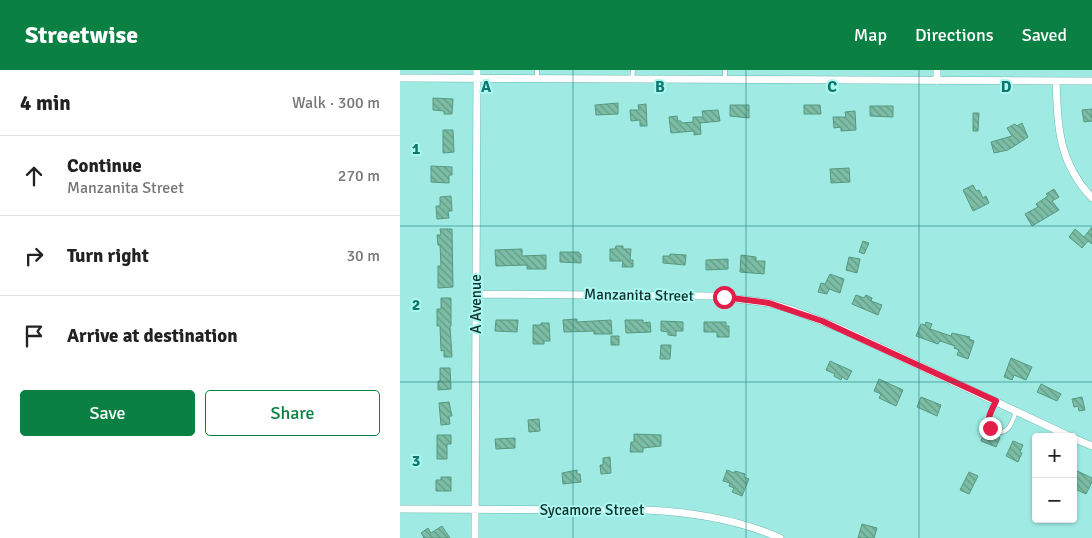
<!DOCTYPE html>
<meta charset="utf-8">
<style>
body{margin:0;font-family:Signika,sans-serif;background:#f6f6f6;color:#222}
.controls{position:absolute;right:15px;bottom:15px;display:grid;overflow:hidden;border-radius:5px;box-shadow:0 1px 4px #0004}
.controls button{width:45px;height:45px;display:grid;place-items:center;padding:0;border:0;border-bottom:1px solid #e0e0e0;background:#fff;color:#222;font:25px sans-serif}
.stop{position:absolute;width:15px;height:15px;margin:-11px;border:4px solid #e11d48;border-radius:50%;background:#fff}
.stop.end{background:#e11d48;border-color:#fff;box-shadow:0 1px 5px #0008}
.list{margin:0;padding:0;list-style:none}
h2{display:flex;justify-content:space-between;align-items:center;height:65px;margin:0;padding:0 20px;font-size:21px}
h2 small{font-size:16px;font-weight:400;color:#767676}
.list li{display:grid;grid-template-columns:32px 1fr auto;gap:15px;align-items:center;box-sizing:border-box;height:80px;padding:0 20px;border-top:1px solid #e0e0e0}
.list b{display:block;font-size:19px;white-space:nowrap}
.list p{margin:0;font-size:16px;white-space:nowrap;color:#767676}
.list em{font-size:16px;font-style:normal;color:#767676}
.actions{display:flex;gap:10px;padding:15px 20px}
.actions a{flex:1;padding:11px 0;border:1px solid #0b8043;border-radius:5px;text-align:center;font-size:18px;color:#0b8043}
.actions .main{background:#0b8043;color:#fff}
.icon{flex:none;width:28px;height:28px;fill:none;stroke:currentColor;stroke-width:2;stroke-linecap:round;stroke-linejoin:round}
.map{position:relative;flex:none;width:692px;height:468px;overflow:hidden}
header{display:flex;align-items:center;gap:30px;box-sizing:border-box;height:70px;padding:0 25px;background:#0b8043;color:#fff}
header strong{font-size:24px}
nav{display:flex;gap:28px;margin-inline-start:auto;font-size:18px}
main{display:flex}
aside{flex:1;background:#fff}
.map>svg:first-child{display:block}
.building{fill:url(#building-back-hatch);stroke:#579881}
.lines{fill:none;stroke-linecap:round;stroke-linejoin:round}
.lane-casing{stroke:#6bb7b1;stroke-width:5}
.street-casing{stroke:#6bb7b1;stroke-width:8}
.lane{stroke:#fff;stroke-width:4}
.street{stroke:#fff;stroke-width:7}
.route{stroke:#e11d48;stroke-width:6}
.grid{fill:none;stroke:#0f766e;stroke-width:1;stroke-opacity:0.55}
.labels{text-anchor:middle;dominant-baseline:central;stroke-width:4;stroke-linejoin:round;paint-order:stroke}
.street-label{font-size:15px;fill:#0f2f2d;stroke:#acf9f2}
.grid-label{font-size:16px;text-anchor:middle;font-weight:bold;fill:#0f766e;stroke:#acf9f2;stroke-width:4;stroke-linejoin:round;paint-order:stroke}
</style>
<header>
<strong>Streetwise</strong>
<nav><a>Map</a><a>Directions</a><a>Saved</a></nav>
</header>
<main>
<aside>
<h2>4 min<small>Walk · 300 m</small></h2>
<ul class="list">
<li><svg class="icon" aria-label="ahead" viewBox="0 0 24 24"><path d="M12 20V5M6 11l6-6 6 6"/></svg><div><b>Continue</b><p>Manzanita Street</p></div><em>270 m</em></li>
<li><svg class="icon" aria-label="right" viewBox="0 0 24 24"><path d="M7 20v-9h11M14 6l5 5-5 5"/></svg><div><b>Turn right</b></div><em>30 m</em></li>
<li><svg class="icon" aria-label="arrive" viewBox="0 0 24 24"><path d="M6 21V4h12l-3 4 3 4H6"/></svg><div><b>Arrive at destination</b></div></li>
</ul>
<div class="actions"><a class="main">Save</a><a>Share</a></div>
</aside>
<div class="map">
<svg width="692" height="468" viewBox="0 0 692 468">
<defs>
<pattern id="building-back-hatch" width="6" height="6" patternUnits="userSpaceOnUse" patternTransform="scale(1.25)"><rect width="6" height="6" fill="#7cbda5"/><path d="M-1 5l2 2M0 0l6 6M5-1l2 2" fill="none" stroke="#649a87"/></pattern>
</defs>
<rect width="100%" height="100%" fill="#9febe4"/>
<path class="building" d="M33 28 53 29 52 44H44V41L33 40Z
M218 33V44L196 45 195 35Z
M246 34 247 56H240V50L231 51 230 40H239L238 35Z
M330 35H349V48L330 46Z
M404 35H420L421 44H404Z
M470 36H493V47L470 46Z
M692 39V51L684 52 682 40Z
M318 40 320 51 300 53 301 64 294 65V61L271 63 269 47 277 46 278 51H281V53L293 52V47H303L302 41Z
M455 41 456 60 441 61V57L434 58 433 47H446L445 42Z
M573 43H579L578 61H573Z
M622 53 628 67 608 80 594 83 591 72 612 66 607 58 615 54 617 56Z
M43 60H53L54 82 43 83Z
M31 96 52 97V105H49V113L31 112Z
M449 98 450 112 431 113 430 99Z
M573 115 576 121 579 120 583 128 586 126 589 133 573 141 563 120Z
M654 119 659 127 652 131 659 140 632 156 625 144 638 137 636 134 648 126 646 124Z
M51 126 52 141H48L49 148 37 149 36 136H40V127Z
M692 157V174L688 171 682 178 669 167 675 159 684 167Z
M40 159H52L53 217 38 218V196H41L40 175H38L37 165H41Z
M463 171 469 173 464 184 459 182Z
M216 176H223V179H231L230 190H233V197H222L223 191H210V179H215Z
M122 179V186L146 185V199H127V195L96 196 95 180Z
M160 182H179V184H181V193L160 192Z
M270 184 286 185 285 195 263 193V186H270Z
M341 185 356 187V191H365L364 204 340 202Z
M449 187 460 189 457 203 446 200Z
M328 189V199L306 200V190Z
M430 204 444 209 440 223 429 219 427 224 418 222 421 213 425 214Z
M456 225 464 228 466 225 472 228 471 231 482 235 478 245 452 234Z
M41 228H51V256H50L52 287H44V280L41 281 40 256H37V239H41Z
M177 249V252L211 250 212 264H194V261L164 262 163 250Z
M96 250H118L117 262 95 261Z
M225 250H243V253L250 252 251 262 226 263Z
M261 251 283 252V261H276V266L268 265V262L261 261Z
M304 252H326V256H329V267H317V262H304Z
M526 252 532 254 530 259 551 266 552 263 570 267 569 269 574 271 568 289 557 285 559 280 554 278 555 276 540 271 538 274 516 266 521 254 525 255Z
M141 253H149L150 271H144V274H133V255H141Z
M211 266H219V275H211Z
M261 275H271L270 289H260Z
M611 288 632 297 626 310 614 305 612 310 604 307Z
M430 291 452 301 447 310 442 307 441 310 434 306 435 304 426 300Z
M40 298H50L51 319 38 320V311H40Z
M479 309 503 320 496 336 479 328 481 324 474 321Z
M641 314 661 324 657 331 637 322Z
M521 327 541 335 537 346 517 337Z
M682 327 685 340 679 341 678 336 674 337 672 329Z
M49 332 52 346H49L50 354 41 355 39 333Z
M139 349 140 361 129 362 128 350Z
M584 362 600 368 596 377 581 371Z
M234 364 261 365V376L243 378V382H230L231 372H234Z
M37 365H51V374H47V389H37Z
M115 368V378L96 379 95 369Z
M613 371 623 375 620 382 622 383 618 392 606 386Z
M210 387 211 403 201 404 200 395H203V388Z
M673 399 692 408V412L686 424 673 418Z
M177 400V404H180L181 412 163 414 162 403Z
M327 400 334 403 335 401 345 404 344 407 349 409 342 426 332 422 334 418 329 416 330 413 323 411Z
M569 402 578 406 569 424 560 420Z
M41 407H51V421H36V410H41Z
M462 454 477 458 474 468H458Z
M42 456 50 468H23L24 467 21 463 28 458 31 463Z"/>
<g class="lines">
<g class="lane-casing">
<path id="lane" d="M325 0V10
M137 8V0
M232 9 233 0
M595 331 588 352 594 362C609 365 612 353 616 341"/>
</g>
<g class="street-casing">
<path id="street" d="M537 0V11
M0 8 692 11
M656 11C658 58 658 91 692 128
M77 224 314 226 369 233 393 240 439 258 671 367
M673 368 692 376
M0 439 246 440C293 442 337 449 380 468
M75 468 77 0"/>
</g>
<use href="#lane" class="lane"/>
<use href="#street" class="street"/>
</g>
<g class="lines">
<path class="route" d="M324 227 369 233 422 251 596 331C592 340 586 348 590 358"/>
</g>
<path class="grid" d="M173 0V468M346 0V468M519 0V468M0 156H692M0 312H692"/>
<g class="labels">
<g class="street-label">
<text transform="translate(239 225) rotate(1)">Manzanita Street</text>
<text transform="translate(76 234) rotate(-90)">A Avenue</text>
<text x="192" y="440">Sycamore Street</text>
</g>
</g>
<g class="grid-label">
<text x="86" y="22">A</text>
<text x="260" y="22">B</text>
<text x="432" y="22">C</text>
<text x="606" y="22">D</text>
<text x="16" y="84">1</text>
<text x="16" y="240">2</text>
<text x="16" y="396">3</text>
</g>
</svg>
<div class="controls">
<button>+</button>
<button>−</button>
</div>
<div class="stop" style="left:324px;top:227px"></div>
<div class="stop end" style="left:590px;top:358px"></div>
</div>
</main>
